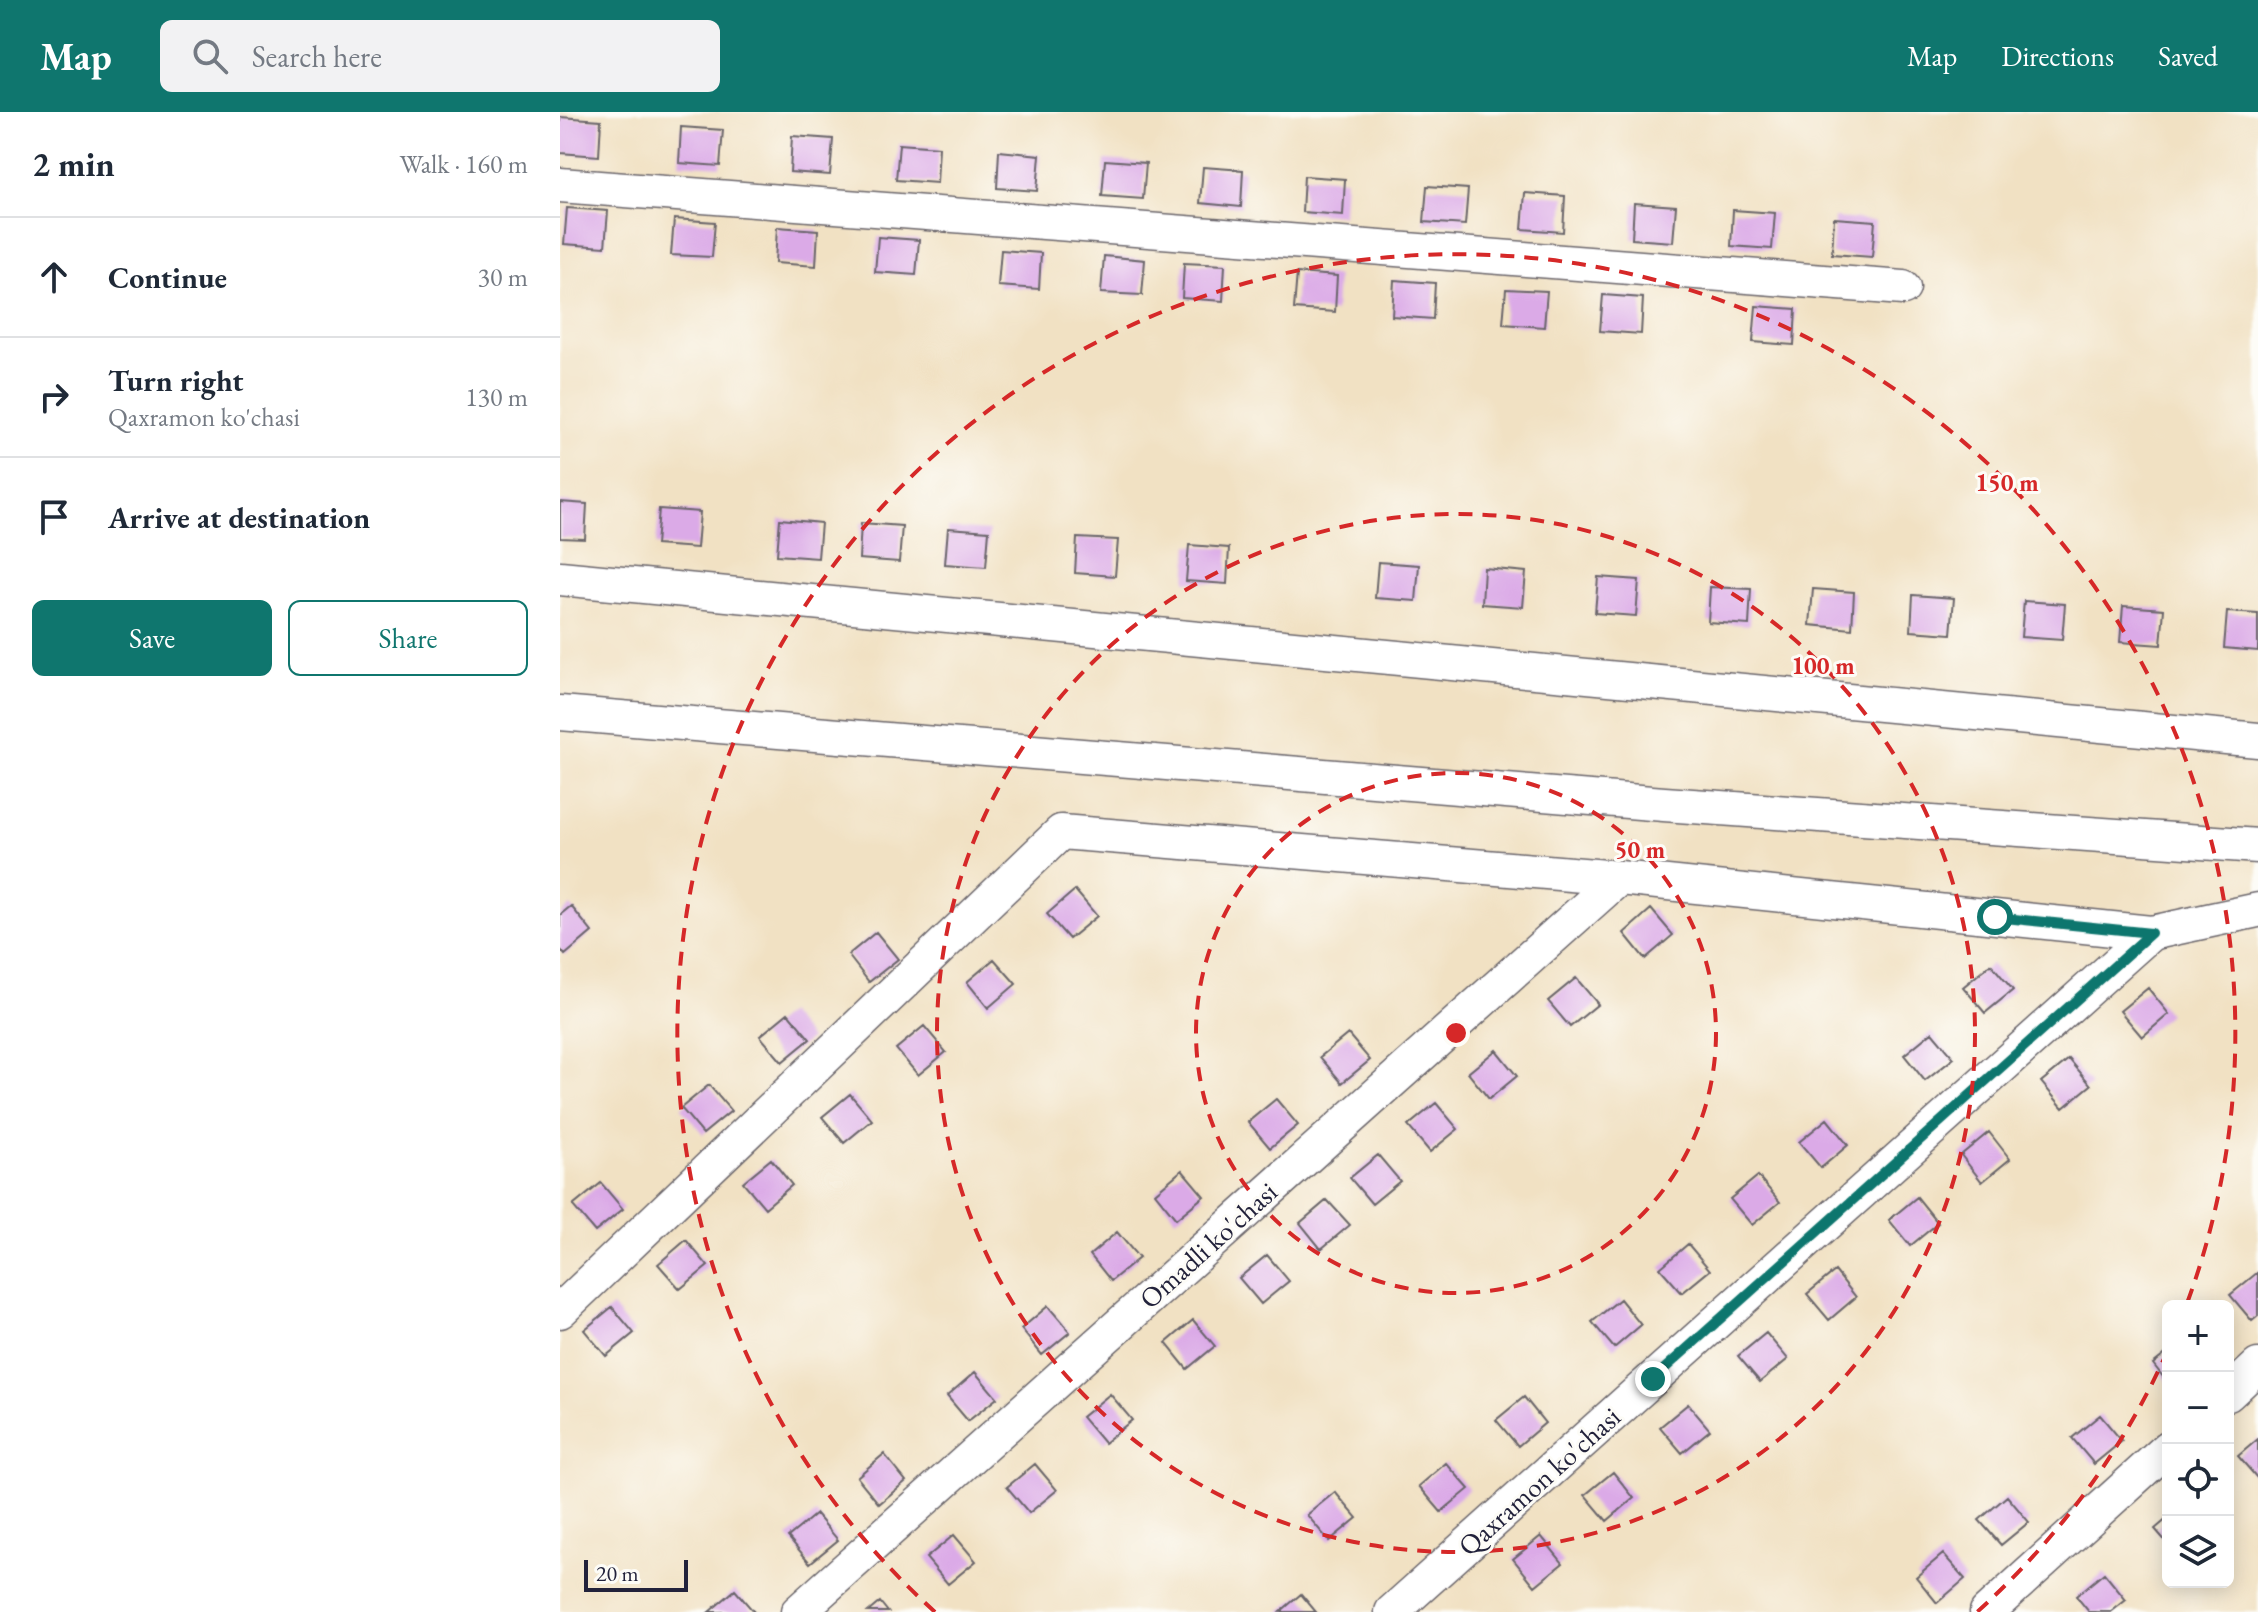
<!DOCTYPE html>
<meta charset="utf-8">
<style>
body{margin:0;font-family:"EB Garamond",serif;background:#f2f2f3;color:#1f2937}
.controls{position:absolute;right:24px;bottom:24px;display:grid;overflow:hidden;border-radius:12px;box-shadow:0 4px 20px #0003}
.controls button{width:72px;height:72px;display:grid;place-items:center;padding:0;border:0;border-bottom:2px solid #e0e1e3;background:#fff;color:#1f2937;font:40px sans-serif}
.scale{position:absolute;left:24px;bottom:20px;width:104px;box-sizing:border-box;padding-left:8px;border:4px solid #22223b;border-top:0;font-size:22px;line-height:28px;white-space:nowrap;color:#22223b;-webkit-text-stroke:6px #fdfcf7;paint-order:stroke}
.stop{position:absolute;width:24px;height:24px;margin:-18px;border:6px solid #0f766e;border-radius:50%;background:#fff}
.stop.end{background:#0f766e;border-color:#fff;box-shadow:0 2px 8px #0008}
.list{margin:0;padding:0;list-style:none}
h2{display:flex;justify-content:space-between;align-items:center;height:104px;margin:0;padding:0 32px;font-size:34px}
h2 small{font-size:26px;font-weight:400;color:#747a83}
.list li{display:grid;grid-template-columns:52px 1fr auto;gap:24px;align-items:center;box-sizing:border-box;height:120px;padding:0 32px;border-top:2px solid #e0e1e3}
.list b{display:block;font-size:30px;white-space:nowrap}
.list p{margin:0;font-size:26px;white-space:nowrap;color:#747a83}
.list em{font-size:26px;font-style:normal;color:#747a83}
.actions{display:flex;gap:16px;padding:24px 32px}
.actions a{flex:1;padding:18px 0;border:2px solid #0f766e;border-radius:12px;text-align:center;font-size:28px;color:#0f766e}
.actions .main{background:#0f766e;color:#fff}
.icon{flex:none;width:44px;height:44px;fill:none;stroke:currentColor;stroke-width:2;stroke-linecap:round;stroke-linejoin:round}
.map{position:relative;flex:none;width:1698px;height:1500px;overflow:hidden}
header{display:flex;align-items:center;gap:48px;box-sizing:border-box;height:112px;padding:0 40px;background:#0f766e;color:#fff}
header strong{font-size:38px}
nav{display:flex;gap:44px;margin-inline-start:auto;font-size:28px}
.search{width:560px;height:72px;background:#f2f2f3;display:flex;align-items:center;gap:20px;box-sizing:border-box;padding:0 28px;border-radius:12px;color:#747a83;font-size:30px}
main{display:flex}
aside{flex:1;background:#fff}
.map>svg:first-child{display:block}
.building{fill:#dbaae7}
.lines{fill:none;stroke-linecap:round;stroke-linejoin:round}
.street-casing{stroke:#6a656b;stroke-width:37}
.street{stroke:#fff;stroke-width:34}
.route{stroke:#0f766e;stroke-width:10}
.ring{fill:none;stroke:#d62828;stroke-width:4;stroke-dasharray:14 10}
.labels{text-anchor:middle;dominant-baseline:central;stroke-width:6;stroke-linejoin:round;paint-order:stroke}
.street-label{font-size:28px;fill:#22223b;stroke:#fdfcf7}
.centre{fill:#d62828;stroke:#fdfcf7;stroke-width:4}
.ring-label{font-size:24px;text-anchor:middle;font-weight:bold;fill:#d62828;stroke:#fdfcf7;stroke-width:6;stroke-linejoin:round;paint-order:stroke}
</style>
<header>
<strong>Map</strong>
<div class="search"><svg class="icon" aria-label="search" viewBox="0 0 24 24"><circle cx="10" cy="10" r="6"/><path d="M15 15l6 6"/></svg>Search here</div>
<nav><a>Map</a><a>Directions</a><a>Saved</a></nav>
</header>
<main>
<aside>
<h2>2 min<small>Walk · 160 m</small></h2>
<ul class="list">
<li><svg class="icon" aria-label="ahead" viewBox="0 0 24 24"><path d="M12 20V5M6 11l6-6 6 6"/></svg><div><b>Continue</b></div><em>30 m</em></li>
<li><svg class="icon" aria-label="right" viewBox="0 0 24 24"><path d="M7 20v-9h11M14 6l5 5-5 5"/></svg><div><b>Turn right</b><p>Qaxramon ko'chasi</p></div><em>130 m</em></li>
<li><svg class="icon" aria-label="arrive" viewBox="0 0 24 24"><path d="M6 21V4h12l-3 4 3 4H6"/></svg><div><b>Arrive at destination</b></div></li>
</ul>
<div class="actions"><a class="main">Save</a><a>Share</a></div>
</aside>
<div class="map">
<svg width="1698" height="1500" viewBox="0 0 1698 1500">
<rect width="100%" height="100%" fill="#fdfcf7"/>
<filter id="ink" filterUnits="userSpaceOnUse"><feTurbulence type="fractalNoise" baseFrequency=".0125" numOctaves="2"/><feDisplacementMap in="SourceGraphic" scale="16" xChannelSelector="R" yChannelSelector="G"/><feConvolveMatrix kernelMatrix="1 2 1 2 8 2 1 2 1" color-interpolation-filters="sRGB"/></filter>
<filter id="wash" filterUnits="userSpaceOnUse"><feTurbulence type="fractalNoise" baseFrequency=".006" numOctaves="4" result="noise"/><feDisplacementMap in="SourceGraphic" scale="32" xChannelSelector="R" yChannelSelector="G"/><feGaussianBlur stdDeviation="1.8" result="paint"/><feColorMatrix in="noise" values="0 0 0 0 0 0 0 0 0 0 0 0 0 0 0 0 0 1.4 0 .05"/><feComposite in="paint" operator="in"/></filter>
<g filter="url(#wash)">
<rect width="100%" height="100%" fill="#f1e1c3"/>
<g id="blocks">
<path class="building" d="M0 5 41 8 39 44 0 41Z
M121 15 163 18 160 54 119 51Z
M232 24 273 27 270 63 230 60Z
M339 32 379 35 377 71 336 68Z
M439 39 480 43 477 79 437 76Z
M545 48 586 51 583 87 542 84Z
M643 55 683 58 681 95 640 91Z
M744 64 785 67 783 103 742 100Z
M867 74 908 77 905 113 864 110Z
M965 81 1005 84 1003 120 962 117Z
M1074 91 1116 94 1113 130 1072 127Z
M7 96 48 99 45 135 4 132Z
M1173 98 1215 101 1212 137 1171 134Z
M1274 106 1315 109 1312 145 1272 142Z
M114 107 155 110 152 145 111 143Z
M217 115 258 118 256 154 215 151Z
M318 125 359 128 356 163 315 160Z
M441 138 481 141 479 177 438 174Z
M544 144 585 148 582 183 541 181Z
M624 151 665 153 663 189 622 186Z
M737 161 777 164 775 200 734 197Z
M834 168 875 171 873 207 832 204Z
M946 177 987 179 984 215 943 212Z
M1043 183 1083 186 1081 222 1040 219Z
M1196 194 1236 197 1234 233 1193 230Z
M0 390 27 392 25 427 0 426Z
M99 397 140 400 137 436 96 433Z
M220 407 261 411 258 446 217 443Z
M301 411 342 414 339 450 299 447Z
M388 416 429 419 426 455 385 452Z
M517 426 558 428 555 464 515 461Z
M629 433 669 436 667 472 626 469Z
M818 450 859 453 856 489 815 486Z
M924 456 966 460 963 495 922 492Z
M1038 465 1079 468 1076 504 1035 501Z
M1150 475 1191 477 1189 513 1148 510Z
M1253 477 1294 480 1292 517 1250 513Z
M1353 483 1394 486 1391 522 1351 519Z
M1464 489 1505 492 1502 528 1461 525Z
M1563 494 1604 497 1601 533 1560 530Z
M1667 500 1698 502V539L1664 536Z
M515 778 537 804 509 827 487 802Z
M11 794 32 820 5 843 0 837V803Z
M1091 797 1113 823 1085 847 1064 821Z
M316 820 338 847 309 870 288 843Z
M434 847 456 872 428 896 407 870Z
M1431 852 1453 878 1425 901 1403 875Z
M1016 866 1038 892 1010 915 988 889Z
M1588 876 1609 902 1582 925 1560 899Z
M228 901 250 927 222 950 200 924Z
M364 914 386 940 358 963 336 937Z
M1372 920 1394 946 1365 969 1344 943Z
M788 922 810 948 782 971 760 945Z
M936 938 957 964 929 987 908 961Z
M1509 947 1531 973 1503 996 1481 970Z
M149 973 171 999 143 1022 121 996Z
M290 982 312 1008 284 1031 262 1005Z
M716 987 738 1013 710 1036 688 1010Z
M876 991 898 1017 870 1040 848 1014Z
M1267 1007 1288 1033 1261 1056 1239 1030Z
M1429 1020 1450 1047 1422 1070 1401 1043Z
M818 1043 840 1069 812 1092 790 1066Z
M211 1047 232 1073 205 1096 183 1070Z
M622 1058 644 1084 616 1107 595 1081Z
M1198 1064 1220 1090 1192 1113 1170 1087Z
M41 1071 63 1097 35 1120 13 1094Z
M1357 1085 1378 1111 1350 1134 1329 1108Z
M767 1088 790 1113 761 1137 740 1111Z
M557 1120 579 1146 551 1169 530 1143Z
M126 1128 148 1154 120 1177 98 1152Z
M1128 1132 1150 1158 1122 1181 1100 1156Z
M707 1143 729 1169 701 1192 679 1166Z
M1275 1159 1296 1185 1269 1208 1247 1182Z
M1698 1160V1204L1692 1209 1670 1183Z
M1060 1187 1081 1213 1054 1236 1032 1210Z
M488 1194 510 1220 482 1243 461 1217Z
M52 1195 74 1221 46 1244 24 1218Z
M633 1208 655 1234 627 1257 606 1231Z
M1206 1221 1228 1247 1200 1270 1178 1244Z
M1608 1240V1271L1593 1252Z
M415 1260 437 1286 408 1309 387 1284Z
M550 1282 572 1308 544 1331 522 1305Z
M964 1285 985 1311 958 1334 936 1308Z
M1128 1292 1150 1318 1122 1341 1100 1315Z
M1540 1303 1562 1329 1534 1352 1512 1326Z
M1698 1327V1367L1678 1344Z
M324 1342 346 1369 319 1392 297 1365Z
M886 1351 909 1377 881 1400 859 1374Z
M475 1352 497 1378 469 1401 447 1375Z
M1053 1360 1074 1386 1047 1409 1025 1383Z
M775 1380 797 1406 769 1429 747 1403Z
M1447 1384 1469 1410 1441 1433 1419 1408Z
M256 1402 278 1428 250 1451 228 1425Z
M1608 1406V1432L1595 1417Z
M394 1423 416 1449 388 1472 366 1446Z
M981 1424 1003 1451 975 1474 953 1447Z
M1383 1442 1405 1467 1377 1491 1356 1465Z
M1544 1461 1566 1488 1551 1500H1529L1516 1484Z
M175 1478 194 1500H149Z
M741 1482 756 1500H720Z
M320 1490 328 1500H308Z"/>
</g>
</g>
<g filter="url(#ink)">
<use href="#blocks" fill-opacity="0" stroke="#6a656b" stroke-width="2"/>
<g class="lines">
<g class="street-casing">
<path id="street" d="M0 73 1343 176
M0 466 1698 628
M0 601 1104 692 1698 734
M0 1199 501 720 1059 766 1591 821 1698 798
M1668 1282 1698 1254
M238 1500 1059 766
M832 1500 1591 821
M1427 1500 1608 1336"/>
</g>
<use href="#street" class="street"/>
</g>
</g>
<g class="lines" filter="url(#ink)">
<path class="route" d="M1093 1267 1591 821 1435 805"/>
</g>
<g class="ring">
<circle cx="896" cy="921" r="260"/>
<circle cx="896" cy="921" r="519"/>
<path d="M1608 1238A779 779 0 0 1 1417 1500M375 1500A779 779 0 1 1 1626 1194"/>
</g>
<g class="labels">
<g class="street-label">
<text transform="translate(648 1133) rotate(-42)">Omadli ko'chasi</text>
<text transform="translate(979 1369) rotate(-42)">Qaxramon ko'chasi</text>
</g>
</g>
<circle cx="896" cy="921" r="12" class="centre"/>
<g class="ring-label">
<text x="1447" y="379">150 m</text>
<text x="1263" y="562">100 m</text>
<text x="1080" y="746">50 m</text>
</g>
</svg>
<div class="controls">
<button>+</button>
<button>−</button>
<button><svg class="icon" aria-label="locate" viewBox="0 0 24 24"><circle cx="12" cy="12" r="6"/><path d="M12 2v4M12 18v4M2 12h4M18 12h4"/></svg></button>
<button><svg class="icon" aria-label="layers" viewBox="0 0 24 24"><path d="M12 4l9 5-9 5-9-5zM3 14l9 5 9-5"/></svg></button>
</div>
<div class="scale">20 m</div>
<div class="stop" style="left:1435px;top:805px"></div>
<div class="stop end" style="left:1093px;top:1267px"></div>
</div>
</main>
